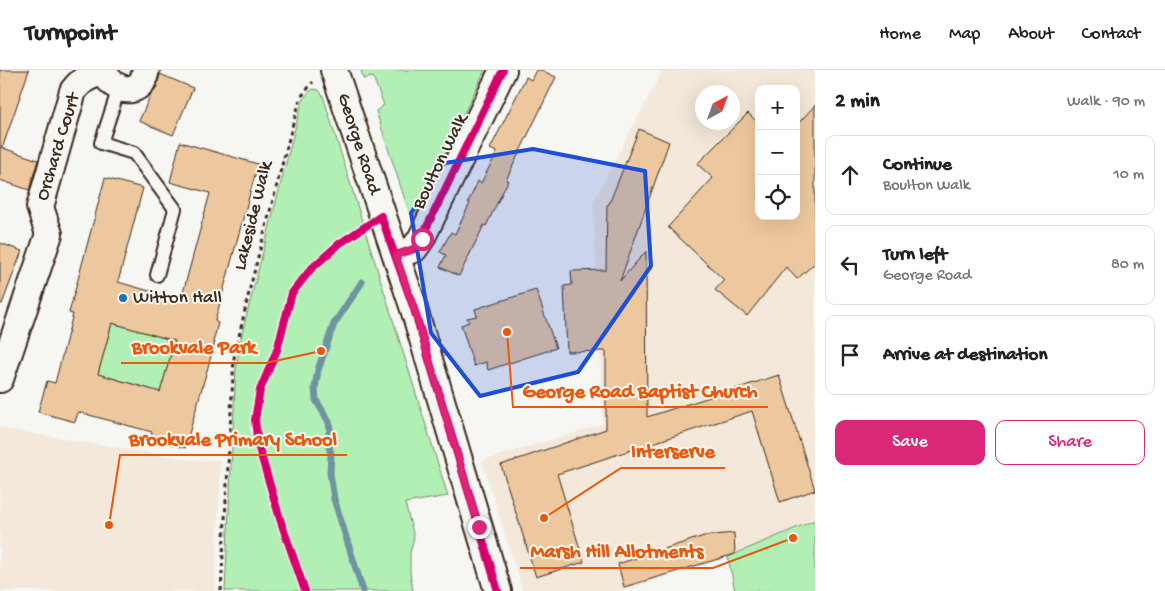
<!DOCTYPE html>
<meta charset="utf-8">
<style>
body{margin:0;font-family:"Gochi Hand",sans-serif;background:#f6f6f6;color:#222}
.controls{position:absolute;right:15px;top:15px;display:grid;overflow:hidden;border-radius:10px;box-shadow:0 5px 20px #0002}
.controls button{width:45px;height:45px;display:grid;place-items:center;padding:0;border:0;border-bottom:1px solid #e0e0e0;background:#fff;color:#222;font:25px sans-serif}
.compass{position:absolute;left:695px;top:15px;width:45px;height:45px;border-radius:50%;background:#fff;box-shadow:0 5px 20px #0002;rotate:41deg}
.stop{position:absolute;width:15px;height:15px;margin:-11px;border:4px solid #db2777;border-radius:50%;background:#fff}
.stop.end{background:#db2777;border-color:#fff;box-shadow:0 1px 5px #0008}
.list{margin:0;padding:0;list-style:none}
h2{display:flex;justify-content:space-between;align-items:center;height:65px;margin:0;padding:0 20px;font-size:21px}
h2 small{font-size:16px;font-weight:400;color:#767676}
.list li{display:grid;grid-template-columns:32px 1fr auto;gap:15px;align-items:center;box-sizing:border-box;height:80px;margin:0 10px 10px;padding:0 10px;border:1px solid #e0e0e0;border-radius:10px}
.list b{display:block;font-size:19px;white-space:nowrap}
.list p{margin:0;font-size:16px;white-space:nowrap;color:#767676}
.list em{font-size:16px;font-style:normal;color:#767676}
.actions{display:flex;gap:10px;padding:15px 20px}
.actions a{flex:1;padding:11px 0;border:1px solid #db2777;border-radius:10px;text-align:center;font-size:18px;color:#db2777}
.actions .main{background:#db2777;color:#fff}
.icon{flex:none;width:28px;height:28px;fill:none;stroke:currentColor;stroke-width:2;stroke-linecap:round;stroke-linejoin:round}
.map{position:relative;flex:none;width:815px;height:521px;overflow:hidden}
header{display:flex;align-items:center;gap:30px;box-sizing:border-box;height:70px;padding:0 25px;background:#fff;border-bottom:1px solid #e0e0e0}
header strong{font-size:24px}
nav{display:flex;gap:28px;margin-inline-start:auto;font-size:18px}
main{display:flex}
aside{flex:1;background:#fff}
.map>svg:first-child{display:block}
.built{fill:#f3e8d9;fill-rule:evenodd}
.green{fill:#b2efb5;stroke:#768c6a}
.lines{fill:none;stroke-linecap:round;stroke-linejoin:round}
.stream{stroke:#7093a0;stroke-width:7}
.building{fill:#edc89e;stroke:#3b2a1e;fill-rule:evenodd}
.service-casing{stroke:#3b2a1e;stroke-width:16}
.minor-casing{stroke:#3b2a1e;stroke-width:30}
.path{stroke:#3b2a1e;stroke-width:3;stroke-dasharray:4 4;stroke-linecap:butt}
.service{stroke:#f6f6f2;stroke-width:12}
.minor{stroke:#f6f6f2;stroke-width:26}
.cycleway-casing{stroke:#f6f6f2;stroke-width:11}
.cycleway{stroke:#d6006c;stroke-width:8}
.route{stroke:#db2777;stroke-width:6}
.marked{fill:#1d4ed8;fill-opacity:0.2;stroke:#1d4ed8;stroke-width:4;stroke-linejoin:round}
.poi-dot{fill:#1f6fb2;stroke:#f6f6f2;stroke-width:2}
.labels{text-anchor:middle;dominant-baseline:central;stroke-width:4;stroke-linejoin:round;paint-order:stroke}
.street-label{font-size:19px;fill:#3b2a1e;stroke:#f6f6f2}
.poi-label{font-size:19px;fill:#3b2a1e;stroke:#f6f6f2;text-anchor:start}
.leader{fill:none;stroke:#e8590c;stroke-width:2}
.callout-dot{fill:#e8590c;stroke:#f6f6f2;stroke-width:2}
.callout-label{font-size:20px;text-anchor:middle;font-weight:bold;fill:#e8590c;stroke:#f6f6f2;stroke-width:4;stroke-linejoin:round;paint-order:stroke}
</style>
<header>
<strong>Turnpoint</strong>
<nav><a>Home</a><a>Map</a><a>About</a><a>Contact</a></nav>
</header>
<main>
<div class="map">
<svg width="815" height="521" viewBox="0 0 815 521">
<rect width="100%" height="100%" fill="#f6f6f2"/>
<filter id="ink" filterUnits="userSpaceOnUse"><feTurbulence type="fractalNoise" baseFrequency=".02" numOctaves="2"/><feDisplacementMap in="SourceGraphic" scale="10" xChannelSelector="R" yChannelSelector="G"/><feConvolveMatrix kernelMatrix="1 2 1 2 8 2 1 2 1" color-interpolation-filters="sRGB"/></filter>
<g filter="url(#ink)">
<path class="built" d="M663 0H815V450L728 487 622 521H523L482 391 603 354 593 132ZM759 19H796V146H759ZM702 22H732V52H702Z
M0 358 191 390H221L215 521H0Z"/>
<path class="green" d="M361 0H485L413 149 407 136 376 41 384 35 373 7 363 9Z
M313 19 319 20 323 26 448 426 405 433 414 467 410 483V503L413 521H225L236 298 242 263 297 51C300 40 302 25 313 19Z
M112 253 175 271 160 322 98 304Z
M815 450V521H735L728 487Z"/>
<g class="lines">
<path class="stream" d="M362 212 334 254 318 300 315 318 316 330 329 352 330 360 327 369 331 384 330 403 334 429 363 521"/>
</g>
<path class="building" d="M0 0H29L3 76H0Z
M536 0H541L556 7 506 110 508 111 486 156 484 155 459 206 440 197 446 185 440 182 451 162 455 164 470 133 468 132 473 122 478 111 481 113 497 82 490 79 526 7 531 10Z
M160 4 193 18 173 65 139 51 151 24 157 17Z
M815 35V193L797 209 786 197 747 246 715 220 724 210 668 157 713 108 697 94 748 43 759 54V146H796V56Z
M639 59 669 72 620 211 646 181 647 347 779 305 815 420 780 432 752 341 557 404 584 492 536 507 501 395 606 359V281L567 282 564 216 572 215 571 201 606 200 607 135 609 134Z
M180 72 258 94 215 251 218 253 213 272H215L185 378 151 369 152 362 78 342 75 352 38 342 47 311 55 313 73 244 69 243 105 108 143 118 118 212 181 230 210 123 170 112ZM112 253 175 271 160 322 98 304Z
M0 77 38 90 29 120 0 110Z
M0 173 22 181 2 234H0Z
M536 220 556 278 488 300 486 292 474 296 461 255 469 252 467 248 477 246 475 239Z
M734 463 735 484 624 517 618 494 704 466Z"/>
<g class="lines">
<g class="service-casing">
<path id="service" d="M119 18 101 73 134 83 175 139 157 205"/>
</g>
<g class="minor-casing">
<path id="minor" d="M104 0C108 15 130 28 142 12 144 9 145 3 146 0
M334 0 414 239 498 521
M396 185 414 179 421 169 503 0
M0 309 49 164 40 137 73 21C82 9 90 5 104 2"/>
</g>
<path class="path" d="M221 521 234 288 250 218 292 57 301 27 313 12"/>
<use href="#service" class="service"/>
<use href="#minor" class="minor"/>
<g class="cycleway-casing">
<path id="cycleway" d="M396 185 414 179 421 169 503 0
M305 521 281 452 258 375 255 350 260 320 277 280 292 223 311 199 339 174 381 146 414 239 498 521"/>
</g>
<use href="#cycleway" class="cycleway"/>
</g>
</g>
<g class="lines" filter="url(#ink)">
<path class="route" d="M422 169 414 179 396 185 414 239 479 457"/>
</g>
<path class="marked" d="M533 79 645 101 651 196 578 302 480 326 431 263 411 143 445 93Z"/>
<circle class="poi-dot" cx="123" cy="228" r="5"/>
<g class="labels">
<g class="street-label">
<text transform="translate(358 74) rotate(72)">George Road</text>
<text transform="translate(59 77) rotate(-73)">Orchard Court</text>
<text transform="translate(441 92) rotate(-64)">Boulton Walk</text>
<text transform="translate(254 146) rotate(-76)">Lakeside Walk</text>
</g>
<g class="poi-label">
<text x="133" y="228">Witton Hall</text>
</g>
</g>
<path class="leader" d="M321 281L266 293H121M507 262L513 337H768M109 455L120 385H347M544 448L621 398H725M793 468L713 498H520"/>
<g class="callout-dot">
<circle cx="321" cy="281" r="5"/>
<circle cx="507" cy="262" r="5"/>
<circle cx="109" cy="455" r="5"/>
<circle cx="544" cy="448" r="5"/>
<circle cx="793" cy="468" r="5"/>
</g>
<g class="callout-label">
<text x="194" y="283">Brookvale Park</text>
<text x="640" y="327">George Road Baptist Church</text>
<text x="233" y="375">Brookvale Primary School</text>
<text x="673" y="387">Interserve</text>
<text x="617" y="487">Marsh Hill Allotments</text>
</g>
</svg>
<div class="controls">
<button>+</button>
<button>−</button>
<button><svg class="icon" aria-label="locate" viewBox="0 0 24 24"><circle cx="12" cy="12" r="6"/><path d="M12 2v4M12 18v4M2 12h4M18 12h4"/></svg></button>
</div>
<svg class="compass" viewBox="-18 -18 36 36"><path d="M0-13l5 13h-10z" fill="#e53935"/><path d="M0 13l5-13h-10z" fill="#767676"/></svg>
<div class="stop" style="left:422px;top:169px"></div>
<div class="stop end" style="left:479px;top:457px"></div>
</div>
<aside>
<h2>2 min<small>Walk · 90 m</small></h2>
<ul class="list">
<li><svg class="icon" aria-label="ahead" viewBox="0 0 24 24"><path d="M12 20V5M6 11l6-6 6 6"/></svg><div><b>Continue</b><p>Boulton Walk</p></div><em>10 m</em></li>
<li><svg class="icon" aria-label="left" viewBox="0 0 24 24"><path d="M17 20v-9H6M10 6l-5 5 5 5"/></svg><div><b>Turn left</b><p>George Road</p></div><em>80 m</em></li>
<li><svg class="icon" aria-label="arrive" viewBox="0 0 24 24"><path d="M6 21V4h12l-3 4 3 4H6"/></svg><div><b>Arrive at destination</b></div></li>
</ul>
<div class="actions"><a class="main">Save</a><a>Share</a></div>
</aside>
</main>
